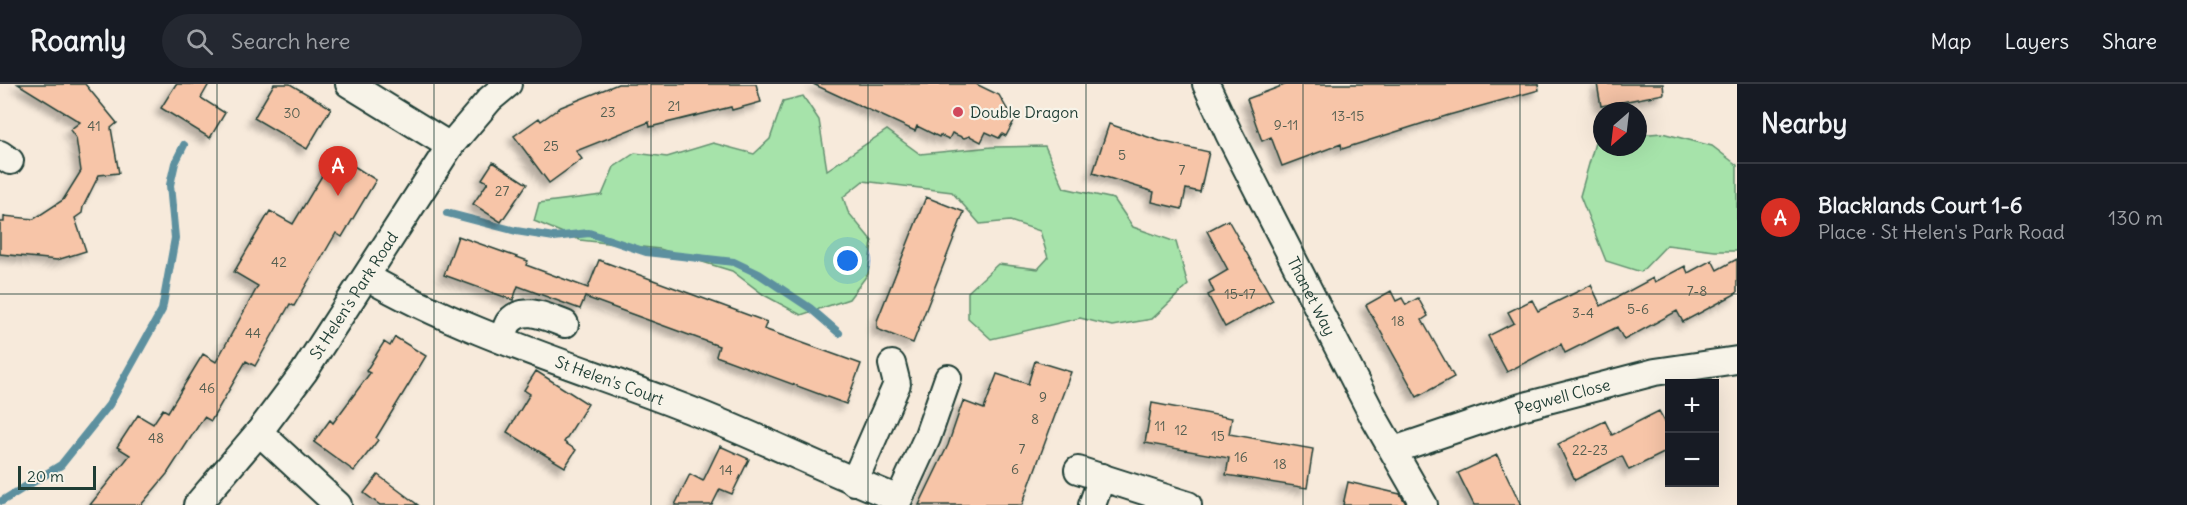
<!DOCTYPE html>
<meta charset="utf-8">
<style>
body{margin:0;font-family:Delius,sans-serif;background:#242831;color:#f1f3f6}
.controls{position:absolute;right:18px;bottom:18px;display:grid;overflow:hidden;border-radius:0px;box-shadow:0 6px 24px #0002}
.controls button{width:54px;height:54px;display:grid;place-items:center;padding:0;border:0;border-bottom:2px solid #363941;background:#171b24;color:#f1f3f6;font:30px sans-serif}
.compass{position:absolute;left:1593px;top:18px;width:54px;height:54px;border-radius:50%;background:#171b24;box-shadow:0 6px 24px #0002;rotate:208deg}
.scale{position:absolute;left:18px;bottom:15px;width:78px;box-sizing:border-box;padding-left:6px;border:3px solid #1f3d34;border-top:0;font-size:16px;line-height:21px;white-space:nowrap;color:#1f3d34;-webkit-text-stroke:4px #f7f3e8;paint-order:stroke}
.you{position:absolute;left:848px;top:177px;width:21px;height:21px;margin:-15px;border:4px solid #fff;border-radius:50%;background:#1a73e8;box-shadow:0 0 0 9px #1a73e833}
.badge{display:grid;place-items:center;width:39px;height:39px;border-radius:50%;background:#d93025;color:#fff;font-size:20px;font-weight:700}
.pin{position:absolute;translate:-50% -50px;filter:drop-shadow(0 2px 3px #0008)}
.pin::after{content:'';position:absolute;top:32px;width:21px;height:18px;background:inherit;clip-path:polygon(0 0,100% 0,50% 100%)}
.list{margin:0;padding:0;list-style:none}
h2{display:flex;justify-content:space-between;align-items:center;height:78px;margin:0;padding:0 24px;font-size:26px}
h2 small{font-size:20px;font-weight:400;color:#9ea1a6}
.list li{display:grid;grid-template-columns:39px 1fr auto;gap:18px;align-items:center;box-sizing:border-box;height:108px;padding:0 24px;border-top:2px solid #363941}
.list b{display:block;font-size:22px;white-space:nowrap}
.list p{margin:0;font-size:20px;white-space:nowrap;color:#9ea1a6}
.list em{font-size:20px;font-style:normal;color:#9ea1a6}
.icon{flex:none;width:33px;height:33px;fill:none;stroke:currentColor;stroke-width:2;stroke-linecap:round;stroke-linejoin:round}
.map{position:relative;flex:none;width:1737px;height:421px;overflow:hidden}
header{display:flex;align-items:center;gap:36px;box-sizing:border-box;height:84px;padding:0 30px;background:#171b24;border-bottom:2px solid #363941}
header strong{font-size:28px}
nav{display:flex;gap:33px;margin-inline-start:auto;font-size:21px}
.search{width:420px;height:54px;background:#242831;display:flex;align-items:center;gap:15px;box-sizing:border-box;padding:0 21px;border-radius:33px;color:#9ea1a6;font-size:22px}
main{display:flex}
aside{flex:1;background:#171b24}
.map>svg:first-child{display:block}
.green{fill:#a6e3aa;stroke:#62906f;stroke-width:1.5}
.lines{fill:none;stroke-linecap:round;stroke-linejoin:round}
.stream{stroke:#5d909f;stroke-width:8}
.building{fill:#f7c5a8;stroke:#1f3d34;stroke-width:1.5;filter:url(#shadow)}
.minor-casing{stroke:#1f3d34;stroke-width:30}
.minor{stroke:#f7f3e8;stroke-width:26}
.grid{fill:none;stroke:#1f3d34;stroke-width:1.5;stroke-opacity:0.55}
.poi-dot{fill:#d1495b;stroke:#f7f3e8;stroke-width:2}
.labels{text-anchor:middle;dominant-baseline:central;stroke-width:4.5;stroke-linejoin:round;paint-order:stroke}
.number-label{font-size:14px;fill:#555f51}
.poi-label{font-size:16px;fill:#1f3d34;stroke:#f7f3e8;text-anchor:start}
.street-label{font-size:16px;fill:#1f3d34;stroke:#f7f3e8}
</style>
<header>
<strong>Roamly</strong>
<div class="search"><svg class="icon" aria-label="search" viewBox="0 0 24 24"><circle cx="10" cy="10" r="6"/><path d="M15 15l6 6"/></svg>Search here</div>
<nav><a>Map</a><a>Layers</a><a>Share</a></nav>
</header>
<main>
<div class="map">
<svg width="1737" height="421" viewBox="0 0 1737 421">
<defs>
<filter id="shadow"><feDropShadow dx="-5.5" dy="5.5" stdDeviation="3" flood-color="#0004"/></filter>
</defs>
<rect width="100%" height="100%" fill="#f7eadb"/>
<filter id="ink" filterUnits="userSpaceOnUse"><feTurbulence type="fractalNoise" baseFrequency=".0167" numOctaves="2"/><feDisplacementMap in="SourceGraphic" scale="12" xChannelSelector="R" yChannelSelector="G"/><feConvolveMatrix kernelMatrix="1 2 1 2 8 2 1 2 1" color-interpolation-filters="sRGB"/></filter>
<g filter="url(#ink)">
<path class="green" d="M803 12 819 36 827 86 887 46 920 70 992 63 1045 62 1064 104 1114 115 1133 143 1176 158 1188 201 1152 235 1112 242 1080 234 991 255 968 234V208L998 180 1038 185 1048 174 1040 147 1010 137 980 140 952 108 863 97 843 113 848 128 872 157 868 190 849 215 801 231 764 211 732 187 660 165 580 156 534 137 539 119 602 111 614 83 635 69 667 73 713 59 754 70 770 55 783 17Z
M1662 49 1712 62 1737 81V167H1715L1667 161 1641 188 1606 177 1580 112 1596 55 1602 54V63H1638V51Z"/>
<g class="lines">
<path class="stream" d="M447 129 516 147 554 153 589 149 646 168 734 178 759 190 810 224 839 249
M2 417 61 381 109 321 162 226 175 154 170 101 175 79 184 61"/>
</g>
<path class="building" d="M18 0H85L117 39 111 44 119 89 99 91 83 123 82 129 75 134 86 167 57 176 0 170V138H4V132L34 135 63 116 81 87 76 54 70 46 80 38Z
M176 0H209L201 14 225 29 210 54 161 24Z
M274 0H290L331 24 307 65 254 34Z
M618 0H756L761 18 732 26 731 23 650 43 649 38 576 67 582 75 549 99 514 52 539 34 541 37 561 23Z
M813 0H976L999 11 1007 25 1017 31 1006 52 1002 50 999 54 986 48 981 58 970 52 964 54 952 49 949 55 940 51 939 53 917 42 915 47Z
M1287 0H1538L1539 6 1449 31 1342 65 1341 60 1282 82 1271 53 1262 57 1247 15Z
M1597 0H1663L1664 10 1601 22Z
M1109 40 1160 57 1209 68 1200 108 1186 105 1182 125 1152 118 1154 108 1093 89Z
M335 70 376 96 342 153 336 149 294 222 290 220 255 282 246 277 211 337 204 333 167 390 141 421H90L130 371 117 363 138 331 153 340 163 325 168 328 203 270 216 278 258 202 234 188 270 127 293 140Z
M493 78 527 100 501 138 473 120 488 98 482 95Z
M926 113 964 128 913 259 877 245V237Z
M1228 136 1273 216 1225 243 1208 211 1214 208 1209 197 1228 186 1207 147Z
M458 152 528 177 526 181 588 204 599 176 767 238 764 245 861 280 846 320 716 272 719 262 585 213 580 225 518 202 513 216 444 191Z
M1737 175V209L1683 238 1677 227 1624 256 1617 243 1565 269 1561 260 1507 288 1488 252 1514 239 1508 228 1532 216 1538 227 1591 201 1601 222 1653 194 1655 198 1685 182 1688 189 1712 176 1717 186Z
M1391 207 1396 217 1402 214 1406 221 1418 214 1428 232 1422 236 1454 293 1417 313 1366 221Z
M395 253 426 272 376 354 378 356 354 387 314 358 330 336 333 339 370 289 366 287 384 258 390 262Z
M1035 277 1071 288 1022 421H919L948 361 963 317 984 325 997 290 1028 300Z
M536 287 588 320 564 358 576 366 565 383 507 348 530 310 524 306Z
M1152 319 1232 334 1229 350 1313 365 1307 404 1226 391 1229 374 1145 359Z
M1659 327 1670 347V366L1629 386 1622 372 1575 396 1558 360 1605 337 1612 351Z
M720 362 749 375 732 410 720 405 712 421H675L690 390 703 397Z
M1497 371 1521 421H1474L1458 389Z
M378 391 418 421H380L364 409Z
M1348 398 1400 410 1407 421H1343Z"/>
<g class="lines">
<g class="minor-casing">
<g id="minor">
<path d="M349 0 450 62"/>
<path id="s1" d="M1206 0 1229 50 1373 332 1424 421"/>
<path d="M0 70 10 77"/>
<path id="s2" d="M367 193C464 249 573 281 677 321 752 349 824 386 899 415L927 354 948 294"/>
<path d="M502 256C504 251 506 242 509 238 524 220 548 234 565 240"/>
<path d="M259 348 338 421"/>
<path id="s3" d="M1394 366 1521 323 1655 288 1737 276"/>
<path d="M1078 386 1188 421"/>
<path d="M854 398 897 300 892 280"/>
<path id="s4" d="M197 421 259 348 304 288 450 62 490 15 508 0"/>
<path d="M1092 421 1102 393"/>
</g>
</g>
<use href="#minor" class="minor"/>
</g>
</g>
<path class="grid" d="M217 0V421M434 0V421M651 0V421M868 0V421M1086 0V421M1303 0V421M1520 0V421M0 210H1737"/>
<circle class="poi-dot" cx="958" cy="28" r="6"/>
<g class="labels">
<g class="number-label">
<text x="674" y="22">21</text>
<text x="608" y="28">23</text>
<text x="292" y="29">30</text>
<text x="1348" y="32">13-15</text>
<text x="1286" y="41">9-11</text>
<text x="94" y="42">41</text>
<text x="551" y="62">25</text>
<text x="1122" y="71">5</text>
<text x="1182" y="86">7</text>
<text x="502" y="107">27</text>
<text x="279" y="178">42</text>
<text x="1697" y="207">7-8</text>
<text x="1240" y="210">15-17</text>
<text x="1638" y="225">5-6</text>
<text x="1583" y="229">3-4</text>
<text x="1398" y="237">18</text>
<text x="253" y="249">44</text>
<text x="207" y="304">46</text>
<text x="1043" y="313">9</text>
<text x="1035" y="335">8</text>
<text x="1160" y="342">11</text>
<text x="1181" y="346">12</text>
<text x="1218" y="352">15</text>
<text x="156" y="354">48</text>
<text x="1022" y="365">7</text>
<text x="1590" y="366">22-23</text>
<text x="1241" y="373">16</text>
<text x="1280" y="380">18</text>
<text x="1015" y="385">6</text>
<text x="726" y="386">14</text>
</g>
<g class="poi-label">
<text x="970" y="28">Double Dragon</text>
</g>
<g class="street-label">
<text stroke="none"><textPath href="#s4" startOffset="262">St Helen's Park Road</textPath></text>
<text stroke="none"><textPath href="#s1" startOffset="237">Thanet Way</textPath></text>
<text stroke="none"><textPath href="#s2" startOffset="264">St Helen's Court</textPath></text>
<text stroke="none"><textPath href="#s3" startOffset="177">Pegwell Close</textPath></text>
</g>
</g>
</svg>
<div class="controls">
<button>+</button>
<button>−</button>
</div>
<svg class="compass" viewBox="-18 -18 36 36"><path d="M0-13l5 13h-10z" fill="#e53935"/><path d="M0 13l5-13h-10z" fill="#9ea1a6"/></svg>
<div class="scale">20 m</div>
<div class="you"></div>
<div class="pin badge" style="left:338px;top:112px">A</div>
</div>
<aside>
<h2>Nearby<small></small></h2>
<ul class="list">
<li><span class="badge">A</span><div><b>Blacklands Court 1-6</b><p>Place · St Helen's Park Road</p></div><em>130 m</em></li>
</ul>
</aside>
</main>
